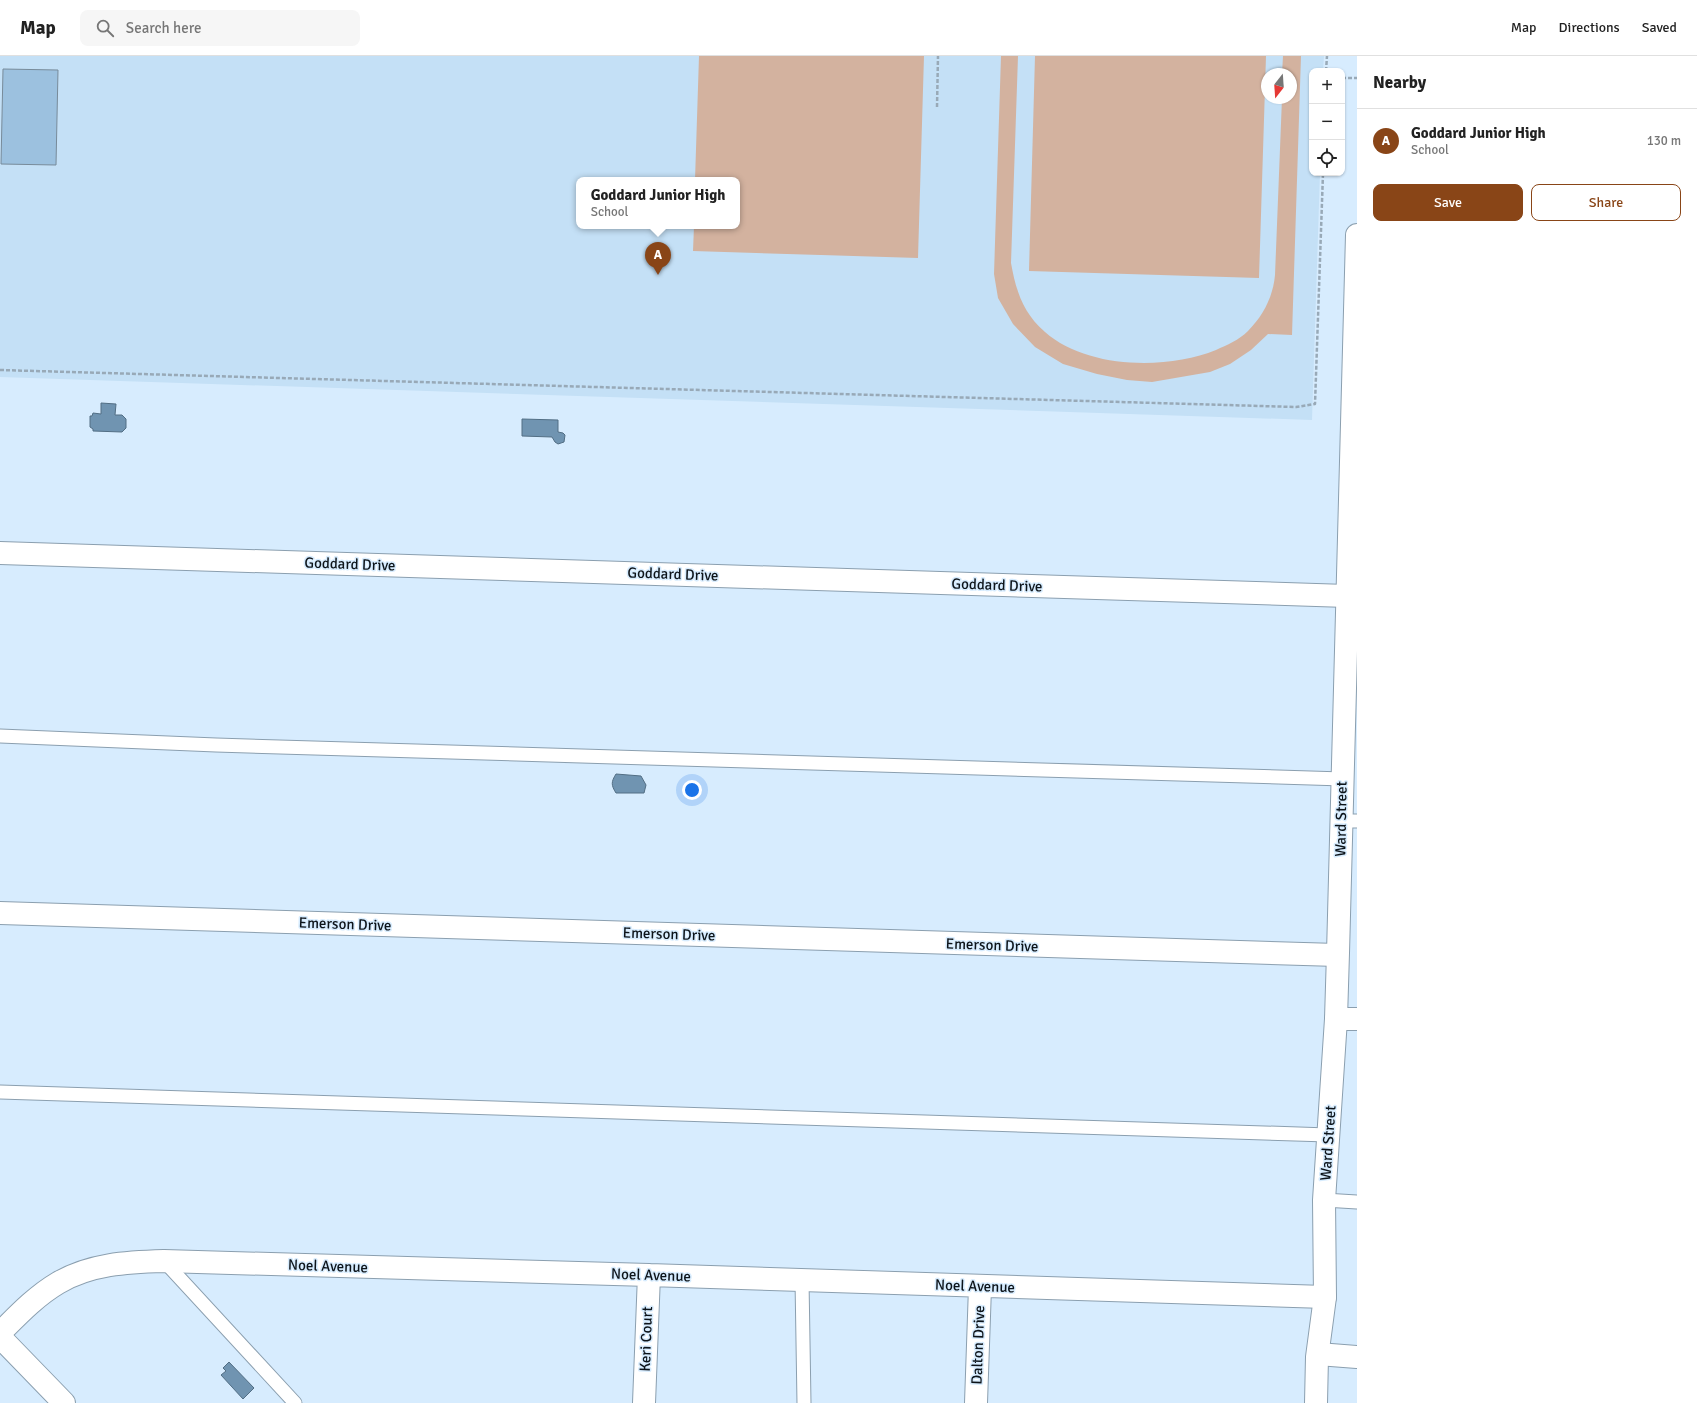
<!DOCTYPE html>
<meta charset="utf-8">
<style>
body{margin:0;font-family:Signika,sans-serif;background:#f6f6f6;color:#222}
.controls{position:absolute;right:12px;top:12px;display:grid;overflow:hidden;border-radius:8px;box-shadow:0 1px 3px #0004}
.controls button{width:36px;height:36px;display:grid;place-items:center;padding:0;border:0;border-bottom:1px solid #e0e0e0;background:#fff;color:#222;font:20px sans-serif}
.compass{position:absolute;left:1261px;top:12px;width:36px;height:36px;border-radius:50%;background:#fff;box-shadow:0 1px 3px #0004;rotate:197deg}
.you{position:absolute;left:692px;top:734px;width:14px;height:14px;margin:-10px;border:3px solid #fff;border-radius:50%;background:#1a73e8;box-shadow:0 0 0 6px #1a73e833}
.badge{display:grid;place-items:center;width:26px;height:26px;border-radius:50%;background:#894517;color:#fff;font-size:13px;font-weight:700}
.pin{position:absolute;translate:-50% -33px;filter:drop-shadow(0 1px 2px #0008)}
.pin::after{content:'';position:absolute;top:21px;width:14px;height:12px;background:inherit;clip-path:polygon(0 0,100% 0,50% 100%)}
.popup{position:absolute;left:576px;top:121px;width:164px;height:52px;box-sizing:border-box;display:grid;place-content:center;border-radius:8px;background:#fff;filter:drop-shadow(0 1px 3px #0005);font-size:13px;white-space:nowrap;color:#767676}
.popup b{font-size:15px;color:#222}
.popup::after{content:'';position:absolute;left:50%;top:100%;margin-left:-8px;border:8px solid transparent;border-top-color:#fff}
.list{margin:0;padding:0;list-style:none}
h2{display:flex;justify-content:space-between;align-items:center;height:52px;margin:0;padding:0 16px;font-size:17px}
h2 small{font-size:13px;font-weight:400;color:#767676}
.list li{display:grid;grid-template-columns:26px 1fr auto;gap:12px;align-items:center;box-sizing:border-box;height:64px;padding:0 16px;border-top:1px solid #e0e0e0}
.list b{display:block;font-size:15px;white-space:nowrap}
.list p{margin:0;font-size:13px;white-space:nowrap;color:#767676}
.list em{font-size:13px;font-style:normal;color:#767676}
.actions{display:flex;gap:8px;padding:12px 16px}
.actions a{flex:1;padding:9px 0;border:1px solid #894517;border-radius:8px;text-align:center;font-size:14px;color:#894517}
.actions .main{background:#894517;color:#fff}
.icon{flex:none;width:22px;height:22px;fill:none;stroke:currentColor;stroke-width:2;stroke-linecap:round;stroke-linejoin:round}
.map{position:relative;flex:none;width:1357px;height:1347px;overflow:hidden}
header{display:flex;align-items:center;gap:24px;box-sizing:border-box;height:56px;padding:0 20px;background:#fff;border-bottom:1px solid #e0e0e0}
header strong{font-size:19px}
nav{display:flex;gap:22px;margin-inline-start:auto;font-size:14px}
.search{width:280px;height:36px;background:#f6f6f6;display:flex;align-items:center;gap:10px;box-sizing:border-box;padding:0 14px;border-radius:8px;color:#767676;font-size:15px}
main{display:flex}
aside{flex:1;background:#fff}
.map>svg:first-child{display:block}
.built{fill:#c4e0f6;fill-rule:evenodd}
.green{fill:#d3b29f}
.water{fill:#7094b1;stroke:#526e84}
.building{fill:#9cc1df;stroke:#788b9a}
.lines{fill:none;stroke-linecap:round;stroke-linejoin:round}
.service-casing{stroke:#8b9faf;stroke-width:15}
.minor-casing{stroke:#8b9faf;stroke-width:24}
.tertiary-casing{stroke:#8b9faf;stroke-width:24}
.path{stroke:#98a9b7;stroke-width:2.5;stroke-dasharray:4 2;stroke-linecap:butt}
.service{stroke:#fff;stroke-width:13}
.minor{stroke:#fff;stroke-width:22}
.tertiary{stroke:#fff;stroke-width:22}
.labels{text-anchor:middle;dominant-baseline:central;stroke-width:3;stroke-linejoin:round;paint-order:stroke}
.street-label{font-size:15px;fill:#0d141a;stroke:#d7ecfe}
</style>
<header>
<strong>Map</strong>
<div class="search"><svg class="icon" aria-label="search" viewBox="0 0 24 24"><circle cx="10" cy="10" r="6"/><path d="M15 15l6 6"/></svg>Search here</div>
<nav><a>Map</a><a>Directions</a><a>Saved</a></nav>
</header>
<main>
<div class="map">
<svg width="1357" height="1347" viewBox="0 0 1357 1347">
<rect width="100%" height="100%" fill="#d7ecfe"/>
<path class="built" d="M0 0H1324L1323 15H1312V117H1320L1312 364 0 321ZM1267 18H1291V42H1267ZM579 124H737V170H579Z"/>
<path class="green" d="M699 0H924L918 202 693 195 694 170H737V124H695Z
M1001 0H1018L1011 207C1016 235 1023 257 1045 276 1087 313 1167 314 1216 294 1227 289 1239 284 1248 275 1263 260 1273 241 1275 219L1282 42H1291V18H1282L1283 0H1301L1292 279 1268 278 1251 294 1230 308 1210 316 1152 326 1127 324 1097 318 1063 308 1035 291 1013 268 998 242 994 218Z
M1035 0H1266L1259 222 1029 215Z"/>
<path class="water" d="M101 347 116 348 115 359H122L126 363V372L122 376 93 375V373L90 371V360H92L93 357 101 358Z
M522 363 558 364V376L563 377 565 379 564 386 558 388 555 386 552 381 522 380Z
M616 718 641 720 646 729 644 737H616C611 729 611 726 616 718Z
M229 1306 254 1332 243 1343 221 1319 226 1315 223 1312Z"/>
<path class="building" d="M3 13 58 14 56 109 1 108Z"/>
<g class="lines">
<g class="service-casing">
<path id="service" d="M0 680 216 689 1343 723
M1341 765H1357
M0 1036 1328 1079
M1324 1144 1357 1146
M164 1205 295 1347
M802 1224 804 1347"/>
</g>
<g class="minor-casing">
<path id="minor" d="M0 497 1347 540
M0 857 1337 899
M1336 963H1357
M0 1277C18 1259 36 1240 58 1227 90 1208 127 1206 164 1205L649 1219 1325 1241
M1318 1298 1357 1301
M644 1347 649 1219
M976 1347 980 1231"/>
</g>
<g class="tertiary-casing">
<path id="tertiary" d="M0 1281 64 1347
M1316 1347 1317 1301 1325 1241 1324 1144 1336 963 1338 897 1357 179"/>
</g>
<path class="path" d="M1326 15 1327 0
M1342 22H1357
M937 51 938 0
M0 314 1296 351 1315 348 1323 117"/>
<use href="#service" class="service"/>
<use href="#minor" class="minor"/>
<use href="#tertiary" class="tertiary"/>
</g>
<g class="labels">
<g class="street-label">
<text transform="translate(350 508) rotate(2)">Goddard Drive</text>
<text transform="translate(673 518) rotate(2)">Goddard Drive</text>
<text transform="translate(997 529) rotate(2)">Goddard Drive</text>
<text transform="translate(1341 763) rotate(-89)">Ward Street</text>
<text transform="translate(345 868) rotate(2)">Emerson Drive</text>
<text transform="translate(669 878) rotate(2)">Emerson Drive</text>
<text transform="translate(992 889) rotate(2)">Emerson Drive</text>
<text transform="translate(1328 1087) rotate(-86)">Ward Street</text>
<text transform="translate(328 1210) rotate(2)">Noel Avenue</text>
<text transform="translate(651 1219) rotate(2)">Noel Avenue</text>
<text transform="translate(975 1230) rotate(2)">Noel Avenue</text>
<text transform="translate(646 1283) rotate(-88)">Keri Court</text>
<text transform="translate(978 1289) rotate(-88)">Dalton Drive</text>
</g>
</g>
</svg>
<div class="controls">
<button>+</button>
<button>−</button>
<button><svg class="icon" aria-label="locate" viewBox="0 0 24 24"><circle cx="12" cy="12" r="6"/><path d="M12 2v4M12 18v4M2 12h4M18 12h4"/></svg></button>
</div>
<svg class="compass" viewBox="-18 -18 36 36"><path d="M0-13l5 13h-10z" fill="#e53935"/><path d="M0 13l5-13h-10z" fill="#767676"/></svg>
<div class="you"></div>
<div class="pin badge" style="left:658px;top:219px">A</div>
<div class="popup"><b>Goddard Junior High</b>School</div>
</div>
<aside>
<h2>Nearby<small></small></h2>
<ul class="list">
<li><span class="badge">A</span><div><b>Goddard Junior High</b><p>School</p></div><em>130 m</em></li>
</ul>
<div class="actions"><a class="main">Save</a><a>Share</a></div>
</aside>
</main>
